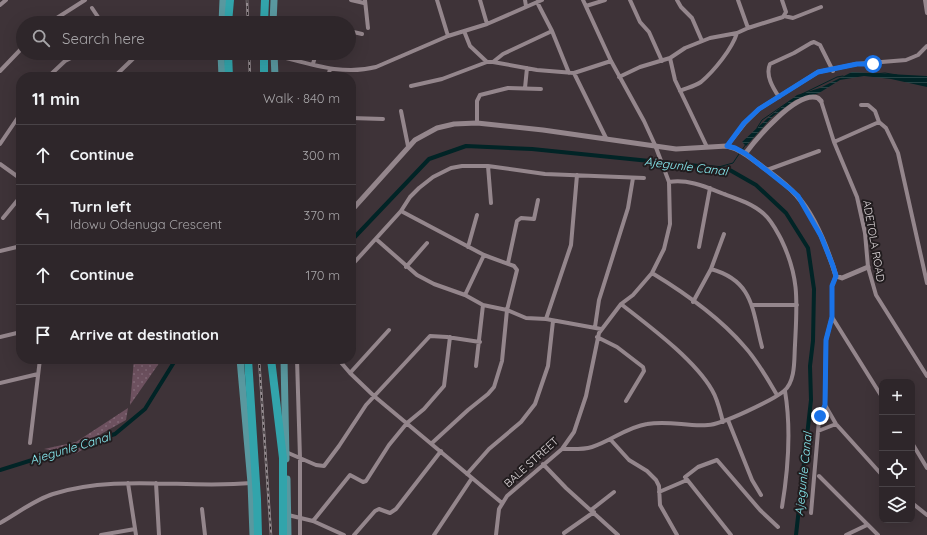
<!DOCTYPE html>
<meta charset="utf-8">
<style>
body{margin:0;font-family:Quicksand,sans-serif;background:#3a3236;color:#f1f3f6}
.controls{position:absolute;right:12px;bottom:12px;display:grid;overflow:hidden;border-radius:8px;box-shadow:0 4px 16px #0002}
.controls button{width:36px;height:36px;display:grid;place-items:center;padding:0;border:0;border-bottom:1px solid #494347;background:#2e262a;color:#f1f3f6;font:20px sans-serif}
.stop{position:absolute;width:12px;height:12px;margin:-9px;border:3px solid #1a73e8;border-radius:50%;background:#fff}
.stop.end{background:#1a73e8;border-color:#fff;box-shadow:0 1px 4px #0008}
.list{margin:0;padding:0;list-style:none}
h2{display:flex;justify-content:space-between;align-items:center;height:52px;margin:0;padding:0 16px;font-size:17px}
h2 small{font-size:13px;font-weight:400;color:#a7a5a8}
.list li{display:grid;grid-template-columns:26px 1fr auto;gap:12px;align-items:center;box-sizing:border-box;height:60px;padding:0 16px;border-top:1px solid #494347}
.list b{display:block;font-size:15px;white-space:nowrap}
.list p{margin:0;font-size:13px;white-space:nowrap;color:#a7a5a8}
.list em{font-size:13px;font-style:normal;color:#a7a5a8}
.icon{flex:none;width:22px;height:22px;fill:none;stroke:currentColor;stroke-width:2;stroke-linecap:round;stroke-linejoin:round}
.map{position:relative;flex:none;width:927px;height:535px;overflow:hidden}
.search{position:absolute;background:#2e262a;box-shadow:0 4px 16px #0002;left:16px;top:16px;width:340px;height:44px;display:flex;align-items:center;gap:10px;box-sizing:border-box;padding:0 14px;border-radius:22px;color:#a7a5a8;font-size:15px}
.panel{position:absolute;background:#2e262a;box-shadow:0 4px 16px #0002;left:16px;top:72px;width:340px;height:292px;border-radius:16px}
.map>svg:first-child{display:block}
.grass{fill:url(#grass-dots)}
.water{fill:url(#water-rules)}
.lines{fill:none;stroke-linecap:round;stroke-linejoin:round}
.stream{stroke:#012426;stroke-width:1}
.canal{stroke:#012426;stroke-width:4}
.minor{stroke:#94868c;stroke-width:4}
.tertiary{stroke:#94868c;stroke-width:5}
.primary{stroke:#59989f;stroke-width:7}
.motorway{stroke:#32a4ab;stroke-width:8}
.rail-casing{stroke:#948b8f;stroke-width:2.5}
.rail{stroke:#211c1e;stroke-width:1;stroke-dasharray:3;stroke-linecap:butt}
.route{stroke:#1a73e8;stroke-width:5}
.labels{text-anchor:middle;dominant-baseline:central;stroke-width:4;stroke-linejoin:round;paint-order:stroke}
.street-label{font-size:11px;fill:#e2dbde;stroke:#211c1e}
.water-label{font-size:12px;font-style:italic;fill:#89eef4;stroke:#211c1e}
</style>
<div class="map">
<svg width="927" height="535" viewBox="0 0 927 535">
<defs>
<pattern id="grass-dots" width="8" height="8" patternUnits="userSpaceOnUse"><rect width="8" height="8" fill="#6d515f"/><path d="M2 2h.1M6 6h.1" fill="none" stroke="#826976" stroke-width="1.8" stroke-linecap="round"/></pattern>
<pattern id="water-rules" width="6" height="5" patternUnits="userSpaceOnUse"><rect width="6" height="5" fill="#012426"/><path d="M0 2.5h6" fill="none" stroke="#264345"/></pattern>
</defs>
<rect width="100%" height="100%" fill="#3e3338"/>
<path class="grass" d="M134 359H162L130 405Z
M128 408 126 420 101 434 92 444 75 454 44 449 76 442Z"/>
<path class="water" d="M852 72 927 76V87L891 79 864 76 840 80 819 93 795 100 772 117 746 146 742 142 770 116 797 95 820 88Z"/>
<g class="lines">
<path class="stream" d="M874 74 885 73 897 75
M802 94 837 77 843 76
M757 128 762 120 791 100
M742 150 746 144
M715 168 733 163 739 154"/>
<path class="canal" d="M351 241 429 159 466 146 532 149 728 169 756 185 786 213 808 248 814 289 813 341 810 366 811 400 796 535
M0 470 115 434 145 409 176 359"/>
<path class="minor" d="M351 0 364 3
M365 0 368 28
M437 0 448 36
M480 0 487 24
M525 0 526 6
M630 0 640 22 649 32 662 61
M677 0 681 7 692 18 702 41
M738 0 748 28
M925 0 927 13
M537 2 552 31 569 73
M0 5 6 0
M586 6 605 0
M92 8 102 23
M784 16 793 18 821 7
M49 23 85 0
M349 31 362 34
M464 31 470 46 487 62
M274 55C308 63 341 76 376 67L448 36 487 24 542 0
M670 58 675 80 707 147
M493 62 537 70 574 73 611 61
M313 64 316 53
M0 71 23 47
M574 73 606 138
M48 77 65 61 81 53
M114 77 139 53
M328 77 330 69
M619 77 640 67 670 58 685 48 710 38 737 33 748 28 783 17 786 12 782 0
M411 86 442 79 487 62H493L503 54 552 31
M525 88 527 68
M680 91C687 88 695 86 701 82 714 71 732 49 737 33
M779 97C773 88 765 75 770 64L794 53 811 43 814 42 820 45 833 71
M821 101 834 142 857 197 865 233 868 267 876 295 927 376
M861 105H868L875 111 879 122 886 128 898 153 927 283
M401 111 408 146
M351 118 383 119
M477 123V101L480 95 508 88 541 89
M834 142 879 122
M0 144 21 113
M727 146 745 123 759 109 818 72 857 64 906 60 918 55 927 46
M0 164 21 179
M488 166 491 203
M767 170 819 151
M401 211 484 255 514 266 517 270 507 310 502 361 494 387 488 394 468 410 432 443
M3 218 21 196
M376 239 417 275 434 284 465 295 483 305 507 310 526 318 546 319 601 329
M468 247 477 215
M699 247 710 188
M0 251 21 246
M508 263 517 221 521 218 534 219 538 200
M351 266 401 211 410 197 419 188 433 177 451 168 462 166H488L545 174 644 178
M406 267 427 243
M711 269C754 281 752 310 762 347
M652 273C685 293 719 317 744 346 757 360 767 378 777 395
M465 295 484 255
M693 302 711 269 724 234
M621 304C649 326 694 359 712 390 718 400 720 411 723 422
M752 305H797
M832 317 882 397
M546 319 571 245 577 175
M595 327 599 300 628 208 633 178
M0 337 21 332
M597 337 617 347 643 367 644 371 626 401
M297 359 300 458V535
M338 359 350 373 374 396 502 503
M476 366 483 305
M350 373 389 330
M0 383 38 374
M825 405 836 424 882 475
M728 420 752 480 761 495
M818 431 836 424
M610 439 629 460 647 471 656 480 659 486 660 505 677 535
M30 443 40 359
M912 443 927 468
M562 449C572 449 582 450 592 447 611 441 627 427 647 424 670 420 687 427 708 425 721 425 773 400 784 391 796 381 794 358 795 345 797 303 800 278 781 239 776 230 772 221 764 214 753 204 738 199 724 194 706 187 689 179 669 182
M286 452 316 465 324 466 339 446 366 405 430 336 447 337 480 342
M543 464 566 488 618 535
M467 474 489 449 521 422 535 404 548 366 553 321
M819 476 878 535
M128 483 136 535
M156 483 159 535
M659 492 687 480
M912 503 927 515
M782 507C788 471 791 427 785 391
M202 509 205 535
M591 510 614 492
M811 513 819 420 825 405 826 340 832 317V286L836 276
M288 515 313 521 344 535
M313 521 350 475 363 482 366 481 389 445 407 423 424 409 444 386 450 337
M0 523C16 514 36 499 53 494 116 474 187 489 251 483
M564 533 594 512
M101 535 135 529
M354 535 375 511 379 509 390 513 396 509 441 451
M434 535 472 478
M496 535 499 509 507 496 562 449 574 432 586 396 599 333 621 304 633 295 652 273 664 249 670 224 669 182 655 145 644 121 611 61 583 0
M731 535 685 477 698 467 717 460 760 510 778 527
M846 535 867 525"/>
<path class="tertiary" d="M745 154C756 139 797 90 818 98L821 101
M351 211 415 140 437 128 454 124 477 123 543 130 676 149 727 146C740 149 749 157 759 164 772 174 786 183 797 196 815 216 828 250 836 276L842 278 868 267"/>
<path class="primary" d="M222 23 223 0
M273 23 274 0
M221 53 222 77
M274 53 275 77
M240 359 251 483 253 535
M284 359 286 459
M287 479 288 535"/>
<path class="motorway" d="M228 23 230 0
M264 23 265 0
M228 53 229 77
M264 77V53
M248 359 257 499 258 535
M271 359 283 458V535"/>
<g class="rail-casing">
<path id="rail" d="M247 0 248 23
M249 53 250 77
M259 359 271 535"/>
</g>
<use href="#rail" class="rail"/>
</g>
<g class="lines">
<path class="route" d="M820 416 825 405 826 340 832 317V286L836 276 833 266 821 236 798 196 789 188 746 154 735 148 727 146 744 123 759 109 818 72 857 64H873"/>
</g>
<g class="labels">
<g class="street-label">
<text transform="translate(874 241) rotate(80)">ADETOLA ROAD</text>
<text transform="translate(531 462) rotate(-42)">BALE STREET</text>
</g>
<g class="water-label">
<text transform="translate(686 166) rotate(7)">Ajegunle Canal</text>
<text transform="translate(70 448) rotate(-17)">Ajegunle Canal</text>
<text transform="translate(803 474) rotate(-84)">Ajegunle Canal</text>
</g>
</g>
</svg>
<div class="controls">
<button>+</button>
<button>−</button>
<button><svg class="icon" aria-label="locate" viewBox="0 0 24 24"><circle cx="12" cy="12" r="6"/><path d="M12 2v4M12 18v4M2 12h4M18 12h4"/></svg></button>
<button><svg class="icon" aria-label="layers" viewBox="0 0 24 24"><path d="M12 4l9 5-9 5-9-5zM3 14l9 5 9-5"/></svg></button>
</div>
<div class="stop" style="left:873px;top:64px"></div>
<div class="stop end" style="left:820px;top:416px"></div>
<div class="search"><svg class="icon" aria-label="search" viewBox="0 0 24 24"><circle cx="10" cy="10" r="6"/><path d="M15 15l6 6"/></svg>Search here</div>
<section class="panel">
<h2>11 min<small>Walk · 840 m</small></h2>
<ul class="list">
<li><svg class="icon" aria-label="ahead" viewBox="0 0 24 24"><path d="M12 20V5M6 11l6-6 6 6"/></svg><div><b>Continue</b></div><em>300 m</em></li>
<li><svg class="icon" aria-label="left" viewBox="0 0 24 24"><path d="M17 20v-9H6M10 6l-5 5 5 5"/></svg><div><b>Turn left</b><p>Idowu Odenuga Crescent</p></div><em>370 m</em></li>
<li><svg class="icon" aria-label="ahead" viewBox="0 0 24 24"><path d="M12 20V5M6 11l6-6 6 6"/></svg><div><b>Continue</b></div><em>170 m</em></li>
<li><svg class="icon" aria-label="arrive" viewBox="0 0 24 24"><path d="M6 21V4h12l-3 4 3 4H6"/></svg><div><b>Arrive at destination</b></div></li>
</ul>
</section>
</div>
